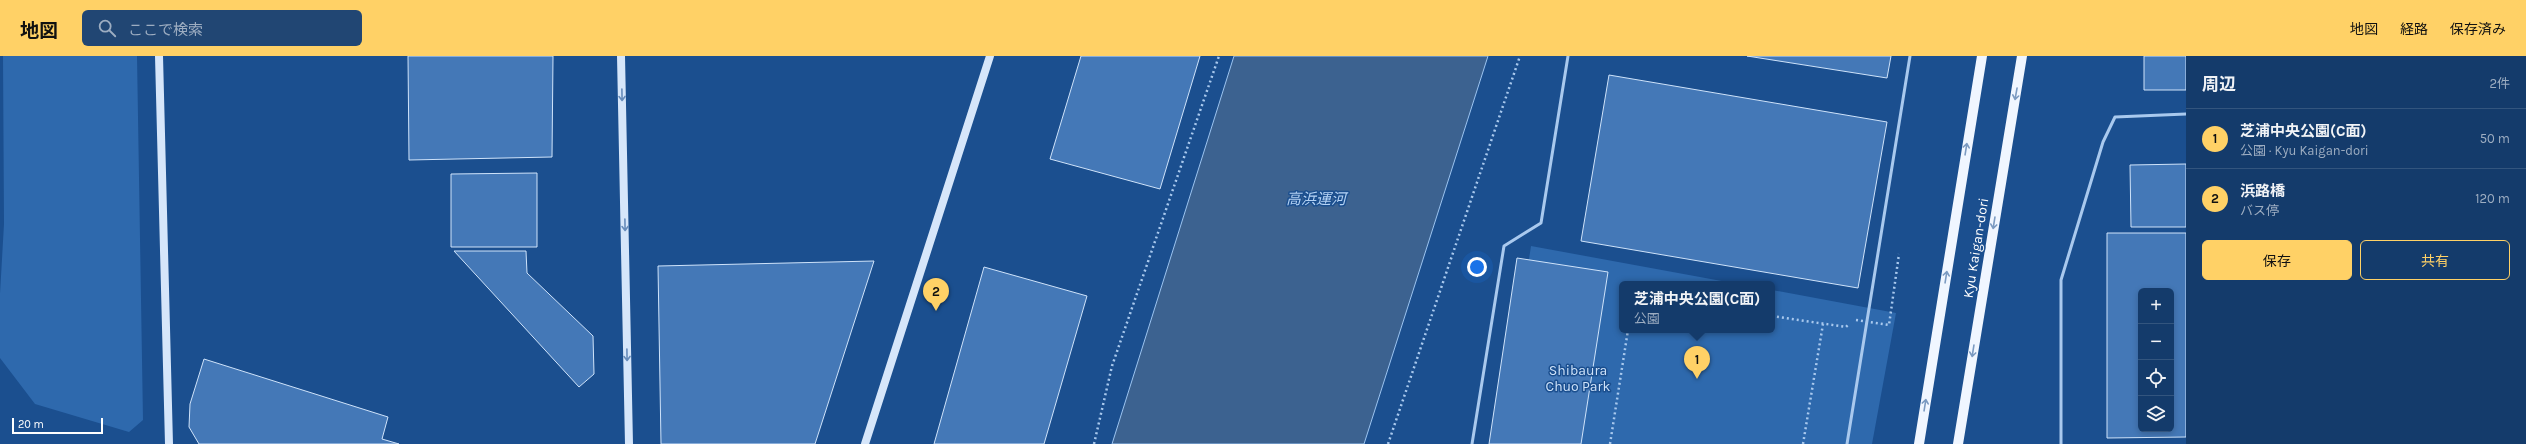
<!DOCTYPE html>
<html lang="ja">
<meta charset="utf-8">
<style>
body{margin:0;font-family:Karla,"Noto Sans JP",sans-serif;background:#214673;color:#f1f3f6}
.controls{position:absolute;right:12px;bottom:12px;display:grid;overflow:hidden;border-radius:6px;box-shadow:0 2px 6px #0003}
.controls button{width:36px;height:36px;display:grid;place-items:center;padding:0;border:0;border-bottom:1px solid #33557e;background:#143b6b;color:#f1f3f6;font:20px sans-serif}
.scale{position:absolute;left:12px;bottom:10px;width:91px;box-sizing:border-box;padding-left:4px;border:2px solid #fff;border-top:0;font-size:11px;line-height:14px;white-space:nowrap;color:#fff;-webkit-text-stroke:3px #1b4f8f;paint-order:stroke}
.you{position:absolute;left:1477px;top:211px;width:14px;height:14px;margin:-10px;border:3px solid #fff;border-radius:50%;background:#1a73e8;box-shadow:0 0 0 6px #1a73e833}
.badge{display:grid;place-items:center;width:26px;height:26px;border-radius:50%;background:#ffd166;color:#111;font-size:13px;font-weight:700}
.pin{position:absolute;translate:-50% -33px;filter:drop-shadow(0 1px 2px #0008)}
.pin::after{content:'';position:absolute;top:21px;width:14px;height:12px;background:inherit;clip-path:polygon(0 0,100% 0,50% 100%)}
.popup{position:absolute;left:1619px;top:225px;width:156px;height:52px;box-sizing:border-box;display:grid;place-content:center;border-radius:6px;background:#143b6b;filter:drop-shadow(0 1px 3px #0005);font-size:13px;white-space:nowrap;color:#9dadc1}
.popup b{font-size:15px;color:#f1f3f6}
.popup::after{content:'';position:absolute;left:50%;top:100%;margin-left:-8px;border:8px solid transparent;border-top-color:#143b6b}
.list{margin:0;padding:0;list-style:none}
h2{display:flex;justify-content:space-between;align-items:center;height:52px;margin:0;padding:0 16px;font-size:17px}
h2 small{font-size:13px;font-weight:400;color:#9dadc1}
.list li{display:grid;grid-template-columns:26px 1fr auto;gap:12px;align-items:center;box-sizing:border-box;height:60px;padding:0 16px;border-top:1px solid #33557e}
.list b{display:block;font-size:15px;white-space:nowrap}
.list p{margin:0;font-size:13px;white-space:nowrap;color:#9dadc1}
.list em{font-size:13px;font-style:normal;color:#9dadc1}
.actions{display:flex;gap:8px;padding:12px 16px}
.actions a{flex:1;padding:9px 0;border:1px solid #ffd166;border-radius:6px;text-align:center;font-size:14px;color:#ffd166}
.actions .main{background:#ffd166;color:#111}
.icon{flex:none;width:22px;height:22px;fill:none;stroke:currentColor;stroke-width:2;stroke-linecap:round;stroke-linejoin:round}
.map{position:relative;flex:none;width:2186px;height:388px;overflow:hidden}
header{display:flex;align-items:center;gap:24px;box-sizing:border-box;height:56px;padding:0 20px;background:#ffd166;color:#111}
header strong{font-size:19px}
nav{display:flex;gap:22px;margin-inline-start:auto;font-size:14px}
.search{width:280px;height:36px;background:#214673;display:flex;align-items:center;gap:10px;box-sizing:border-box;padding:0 14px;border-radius:6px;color:#9dadc1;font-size:15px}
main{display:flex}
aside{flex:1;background:#143b6b}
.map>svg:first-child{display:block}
.green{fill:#2e69ad}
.water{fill:#3c6290;stroke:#9cc4f0}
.building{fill:#4478b7;stroke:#cfe3fa;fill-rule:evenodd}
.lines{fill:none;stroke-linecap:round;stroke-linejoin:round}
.path{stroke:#a9c9ee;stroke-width:2.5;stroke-dasharray:2 3;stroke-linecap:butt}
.lane{stroke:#a9c9ee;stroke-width:3}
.secondary{stroke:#d6e6fa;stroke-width:8}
.primary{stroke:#f0f6ff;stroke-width:10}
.path-bridge{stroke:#a9c9ee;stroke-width:2.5;stroke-dasharray:2 3;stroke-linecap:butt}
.oneway{stroke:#7b9ac1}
.oneway2{stroke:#668bba}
.labels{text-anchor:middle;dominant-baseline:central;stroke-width:3;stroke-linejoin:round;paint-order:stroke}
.street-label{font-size:14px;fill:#fff;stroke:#1b4f8f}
.park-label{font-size:14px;fill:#cfe3fa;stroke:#1b4f8f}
.water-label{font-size:15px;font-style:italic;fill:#b5d3f5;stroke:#1b4f8f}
</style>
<header>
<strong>地図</strong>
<div class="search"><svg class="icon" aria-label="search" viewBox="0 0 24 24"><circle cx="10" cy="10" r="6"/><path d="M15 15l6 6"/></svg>ここで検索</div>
<nav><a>地図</a><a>経路</a><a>保存済み</a></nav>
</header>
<main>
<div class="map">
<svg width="2186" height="388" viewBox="0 0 2186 388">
<rect width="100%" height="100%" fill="#1b4f8f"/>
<path class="green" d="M3 0H137L143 364 129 376 35 348 0 302V238L4 168Z
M1531 190 1738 228H1622V274H1772V234L1896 257 1872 388H1501Z"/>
<path class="water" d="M1234 0H1488L1364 388H1112Z"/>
<path class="building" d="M408 0H553L552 101 409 104Z
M1081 0H1200L1160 133 1050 103Z
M1747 0H1891L1887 22Z
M2144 0H2186V34H2144Z
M1609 19 1887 66 1858 232 1581 185Z
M2186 108V171H2131L2130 109Z
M537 117V191H451V118Z
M2107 177H2186V381L2107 382ZM2141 235H2171V373H2141Z
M454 195H526L527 217 593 280 594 318 579 331Z
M1517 202 1608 216 1581 388H1489Z
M874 205 815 388H661L658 210Z
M984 211 1087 240 1044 388H934Z
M204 303 388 361 382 383 399 388H199L189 371 190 348Z"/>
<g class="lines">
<path class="path" d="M1772 260 1846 271 1849 268
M1094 388 1112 310 1219 0
M1388 388 1520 0
M1610 388 1628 274
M1803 388 1823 268"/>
<path class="lane" d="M1472 388 1504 190 1541 167 1568 0
M1847 388 1910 0
M2061 388V224L2103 86 2115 61 2186 58"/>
<path class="secondary" d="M159 0 169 388
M621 0 629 388
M865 388 990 0"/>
<path class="primary" d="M1919 388 1982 0
M1958 388 2022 0"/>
<path class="path-bridge" d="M1856 264 1889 269 1899 198"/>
</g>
<defs><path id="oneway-shaft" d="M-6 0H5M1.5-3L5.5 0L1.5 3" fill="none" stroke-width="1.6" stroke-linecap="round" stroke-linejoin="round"/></defs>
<g class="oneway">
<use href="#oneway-shaft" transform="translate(2016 38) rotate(100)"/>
<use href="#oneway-shaft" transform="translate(1966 93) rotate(-81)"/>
<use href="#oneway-shaft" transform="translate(1994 167) rotate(99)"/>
<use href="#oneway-shaft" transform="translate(1946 221) rotate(-81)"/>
<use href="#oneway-shaft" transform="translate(1973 295) rotate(99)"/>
<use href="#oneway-shaft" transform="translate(1925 349) rotate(-81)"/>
</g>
<g class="oneway2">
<use href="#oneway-shaft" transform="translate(622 39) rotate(89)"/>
<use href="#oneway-shaft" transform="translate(625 169) rotate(89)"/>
<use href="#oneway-shaft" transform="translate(627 299) rotate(89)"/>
</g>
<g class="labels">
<g class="street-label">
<text transform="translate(1976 192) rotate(-81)">Kyu Kaigan-dori</text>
</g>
<g class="park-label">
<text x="1578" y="314">Shibaura<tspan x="1578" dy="16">Chuo Park</tspan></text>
</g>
<g class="water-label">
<text x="1316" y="143">高浜運河</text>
</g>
</g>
</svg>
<div class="controls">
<button>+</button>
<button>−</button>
<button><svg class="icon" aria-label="locate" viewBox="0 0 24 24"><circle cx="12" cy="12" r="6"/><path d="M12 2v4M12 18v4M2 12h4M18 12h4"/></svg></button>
<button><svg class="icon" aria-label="layers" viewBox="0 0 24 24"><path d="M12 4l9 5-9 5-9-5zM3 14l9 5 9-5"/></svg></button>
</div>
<div class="scale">20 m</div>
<div class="you"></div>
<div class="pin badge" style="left:1697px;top:323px">1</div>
<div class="popup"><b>芝浦中央公園(C面)</b>公園</div>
<div class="pin badge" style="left:936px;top:255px">2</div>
</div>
<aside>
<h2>周辺<small>2件</small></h2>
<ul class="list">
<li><span class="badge">1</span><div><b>芝浦中央公園(C面)</b><p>公園 · Kyu Kaigan-dori</p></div><em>50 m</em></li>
<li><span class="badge">2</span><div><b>浜路橋</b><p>バス停</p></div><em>120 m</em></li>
</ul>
<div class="actions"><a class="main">保存</a><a>共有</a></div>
</aside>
</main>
